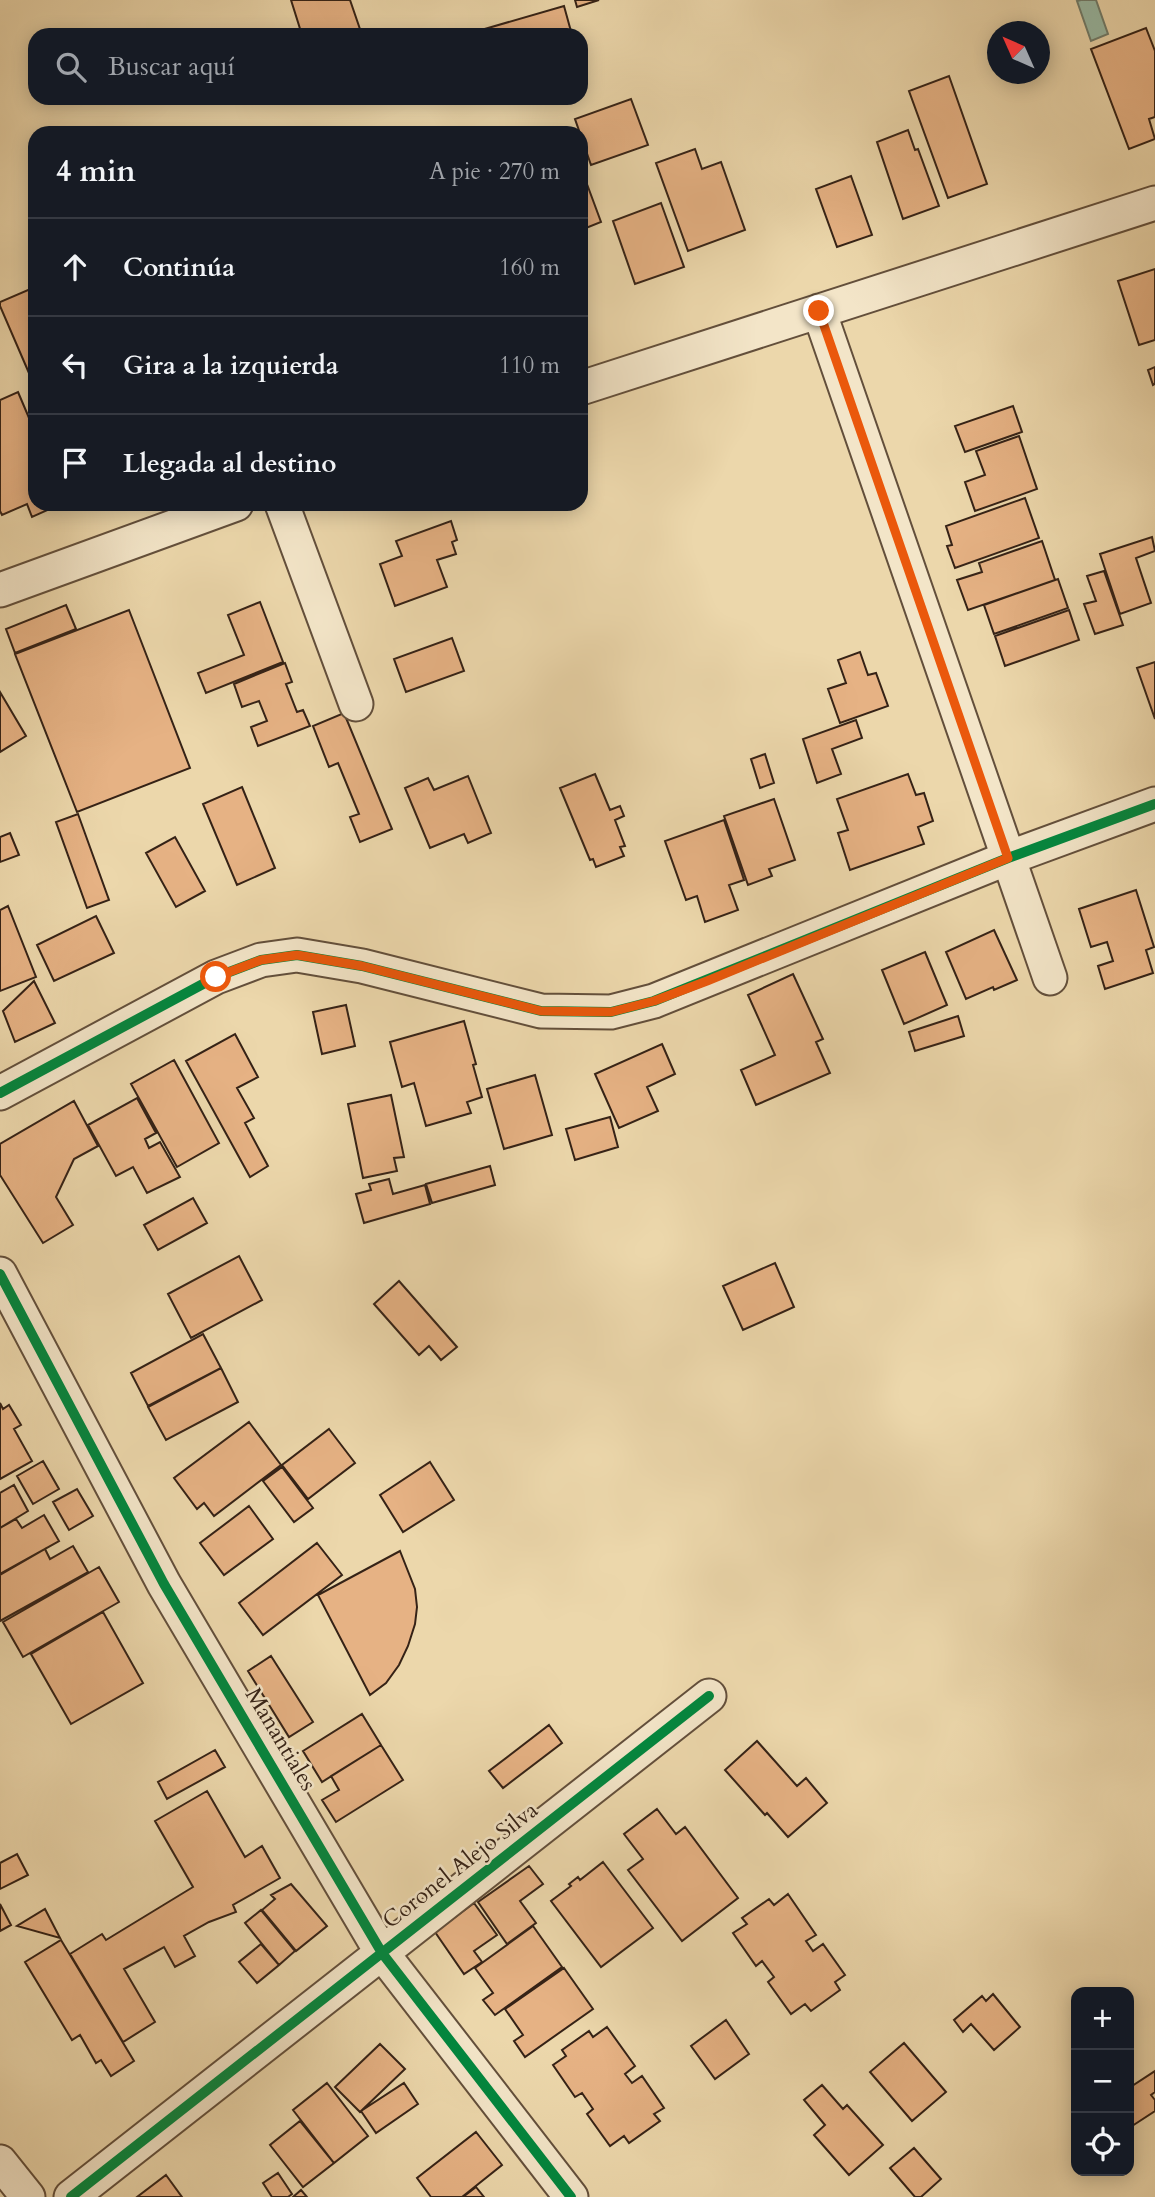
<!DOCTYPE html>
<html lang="es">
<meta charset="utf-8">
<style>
body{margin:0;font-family:Cardo,serif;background:#20242c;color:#f1f3f6}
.controls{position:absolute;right:21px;bottom:21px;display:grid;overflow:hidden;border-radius:14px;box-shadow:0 4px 18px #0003}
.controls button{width:63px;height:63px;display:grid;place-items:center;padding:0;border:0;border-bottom:2px solid #363941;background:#171b24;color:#f1f3f6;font:35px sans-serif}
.compass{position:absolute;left:987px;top:21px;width:63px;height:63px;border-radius:50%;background:#171b24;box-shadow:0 4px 18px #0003;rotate:315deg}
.stop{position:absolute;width:21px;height:21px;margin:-16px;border:5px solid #ea580c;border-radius:50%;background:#fff}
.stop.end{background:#ea580c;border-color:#fff;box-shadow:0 2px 7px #0008}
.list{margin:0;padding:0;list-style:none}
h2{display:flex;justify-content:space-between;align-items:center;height:91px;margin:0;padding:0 28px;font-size:30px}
h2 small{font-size:23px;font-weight:400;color:#9ea1a6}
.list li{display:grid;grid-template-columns:46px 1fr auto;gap:21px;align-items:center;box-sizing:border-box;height:98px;padding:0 28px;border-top:2px solid #363941}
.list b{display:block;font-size:26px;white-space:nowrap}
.list em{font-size:23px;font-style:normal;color:#9ea1a6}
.icon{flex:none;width:38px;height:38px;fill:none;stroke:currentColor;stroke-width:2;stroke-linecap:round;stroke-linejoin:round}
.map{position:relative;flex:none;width:1155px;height:2197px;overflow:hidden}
.search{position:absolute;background:#171b24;box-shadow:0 4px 18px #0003;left:28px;top:28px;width:560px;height:77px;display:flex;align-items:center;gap:18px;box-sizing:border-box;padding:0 24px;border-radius:21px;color:#9ea1a6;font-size:26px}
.panel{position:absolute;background:#171b24;box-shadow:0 4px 18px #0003;left:28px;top:126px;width:560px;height:385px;border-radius:21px}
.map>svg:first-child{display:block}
.water{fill:#99baa5;stroke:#717d6c;stroke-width:2}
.building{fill:#e6b284;stroke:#352216;stroke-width:2}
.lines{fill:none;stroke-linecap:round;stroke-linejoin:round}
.street-casing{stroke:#634f3b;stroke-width:37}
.street{stroke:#f3e5c8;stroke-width:33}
.cycleway-casing{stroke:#f3e5c8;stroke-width:15}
.cycleway{stroke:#00873e;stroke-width:10}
.route{stroke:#ea580c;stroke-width:9}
.labels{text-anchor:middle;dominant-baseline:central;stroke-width:5;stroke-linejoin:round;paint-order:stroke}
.street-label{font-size:23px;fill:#352216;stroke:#f3e5c8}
</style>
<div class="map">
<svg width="1155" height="2197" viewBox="0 0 1155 2197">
<rect width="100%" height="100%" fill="#ecd7ab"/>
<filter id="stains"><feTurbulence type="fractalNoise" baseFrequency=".00286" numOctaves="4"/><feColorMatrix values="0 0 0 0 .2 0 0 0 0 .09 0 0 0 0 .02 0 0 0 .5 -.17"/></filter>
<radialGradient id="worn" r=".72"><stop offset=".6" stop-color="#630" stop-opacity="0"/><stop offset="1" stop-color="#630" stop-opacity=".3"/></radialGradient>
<path class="water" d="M1081 0H1096L1108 34 1091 41 1077 1Z"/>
<path class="building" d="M291 0H350L362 35H302Z
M575 0H599L577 7Z
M564 6 572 35H464Z
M1146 28 1155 51V117L1149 119 1155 139 1129 149 1091 49Z
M949 76 987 184 948 198 909 91Z
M631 99 648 145 591 165 575 119Z
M908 130 915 150 918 149 939 206 903 219 877 142Z
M695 149 702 169 721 162 745 230 688 251 656 163Z
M581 168 601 222 581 230Z
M851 176 872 235 837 247 816 189Z
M661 203 684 267 635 284 613 221Z
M1155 269V340L1139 345 1118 281Z
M35 287V387L0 306V302Z
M1155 367V384L1153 385 1148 370Z
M18 392 35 432V504H51L52 508 32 517 27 504 2 515 0 511V400Z
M1013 406 1022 432 965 452 955 426Z
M1019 436 1037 489 975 511 965 482 985 475 976 451Z
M1025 498 1039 538 955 568 947 546 952 545 946 526Z
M451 521 457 540 452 542 456 554 437 560 447 587 395 606 380 564 402 556 396 541Z
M1152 537 1155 551 1136 558 1151 603 1120 614 1100 554Z
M1042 541 1055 580 968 610 957 580 982 572 979 563Z
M1104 571 1123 625 1095 634 1084 604 1096 601 1087 576Z
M1058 579 1068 608 994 634 984 605Z
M260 602 283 662 206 693 198 673 244 655 228 615Z
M66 605 76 629 15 653 6 629Z
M129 610 190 768 77 812 15 654Z
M1069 610 1079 640 1005 666 995 636Z
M452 638 464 671 406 692 394 659Z
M860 652 868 675 876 673 888 706 840 723 828 689 846 683 838 660Z
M1155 662V719L1137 668Z
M285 663 292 682 286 684 297 712 303 710 310 726 258 746 251 727 267 721 259 701 242 707 234 684Z
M0 692 26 736 0 752Z
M344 713 392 829 360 842 350 817 359 814 338 763 329 767 313 726Z
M856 720 862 738 832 749 841 774 817 783 803 739Z
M765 754 774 783 760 788 751 759Z
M595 774 610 810 620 806 624 816 615 820 625 846 620 847 624 856 596 867 593 859 590 860 560 788Z
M908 774 916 795 924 793 933 821 918 827 924 844 850 870 838 833 848 830 837 799Z
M468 776 491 833 468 843 464 834 430 848 405 788 428 778 434 790Z
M242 787 275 868 237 885 203 804Z
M774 799 795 860 769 869 772 876 748 885 724 816Z
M78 814 109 900 87 908 56 822Z
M724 820 744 880 729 885 738 910 705 922 697 896 686 900 665 841Z
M10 833 19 855 0 862V837Z
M175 837 205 891 176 907 146 853Z
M1136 890 1154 947 1146 950 1153 973 1105 989 1098 966 1113 961 1107 942 1091 947 1079 909Z
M8 906 36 977 0 991V910Z
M96 916 114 953 54 981 37 945Z
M994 930 1017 980 994 990 993 987 966 999 946 952Z
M925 952 947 1005 904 1024 882 970Z
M793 974 823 1039 816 1042 830 1073 756 1105 741 1070 775 1055 748 995Z
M34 981 55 1023 15 1042 3 1011Z
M346 1005 355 1046 322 1054 313 1012Z
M958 1016 964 1036 915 1051 909 1032Z
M464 1021 476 1064 473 1065 482 1097 467 1102 471 1113 426 1126 414 1083 402 1087 390 1042Z
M235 1034 258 1077 237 1088 254 1118 245 1123 268 1166 250 1177 186 1061Z
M662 1044 675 1074 647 1087 658 1111 619 1128 595 1074Z
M174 1060 219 1143 177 1167 131 1084Z
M535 1075 552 1135 504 1149 487 1089Z
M391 1095 404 1157 394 1158 397 1171 363 1178 348 1104Z
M137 1098 156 1133 145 1139 149 1148 160 1142 180 1177 147 1193 133 1167 116 1176 88 1125Z
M74 1101 98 1146 74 1159 56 1197 73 1225 43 1243 0 1175V1144Z
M610 1117 618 1147 575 1160 566 1129Z
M490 1166 495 1185 432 1203 426 1184Z
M389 1179 393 1194 425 1185 430 1204 364 1223 356 1194 371 1190 369 1184Z
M193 1198 207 1223 158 1250 144 1225Z
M239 1256 262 1300 191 1338 168 1294Z
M775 1263 794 1307 743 1330 723 1286Z
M399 1281 457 1347 441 1360 429 1346 419 1355 374 1304Z
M203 1334 221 1368 148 1406 131 1373Z
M221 1368 238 1402 166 1440 148 1407Z
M0 1403 3 1409 9 1405 21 1425 14 1429 32 1461 0 1479Z
M249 1422 281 1465 214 1516 204 1503 197 1509 174 1478Z
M329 1429 355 1463 308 1499 282 1465Z
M43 1461 59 1489 33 1504 17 1476Z
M430 1462 454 1500 403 1532 380 1495Z
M282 1467 313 1508 294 1522 263 1481Z
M14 1485 28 1511 0 1528V1493Z
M77 1489 93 1516 69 1530 53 1502Z
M249 1506 273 1539 224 1575 200 1543Z
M44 1515 59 1541 0 1574V1528L16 1519 22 1528Z
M317 1543 342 1575 263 1635 239 1603Z
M73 1546 88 1572 0 1621V1575L45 1549 50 1559Z
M400 1551 415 1589 417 1607 415 1624 408 1646 399 1665 386 1683 370 1695 318 1595Z
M99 1567 119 1602 23 1657 3 1622Z
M103 1612 143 1683 71 1724 31 1654Z
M271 1656 313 1722 289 1737 248 1671Z
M362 1714 381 1745 322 1782 303 1751Z
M549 1725 562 1743 503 1788 489 1771Z
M757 1741 797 1786 806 1778 827 1803 788 1837 767 1813 765 1815 725 1770Z
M381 1745 403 1780 336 1822 322 1800 339 1790 331 1776Z
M215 1750 225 1767 167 1799 158 1782Z
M207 1791 245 1857 262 1846 280 1878 233 1905 236 1912 209 1922 184 1936 195 1956 175 1967 164 1947 124 1969 155 2022 123 2042 70 1954 102 1934 106 1940 193 1887 155 1821Z
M657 1809 676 1834 685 1827 738 1898 682 1941 628 1870 643 1859 624 1834Z
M17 1854 28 1875 0 1889V1863Z
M603 1862 653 1928 601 1967 551 1901 571 1886 569 1884 578 1877 580 1880Z
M529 1866 543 1884 520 1901 536 1923 507 1944 478 1902Z
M291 1884 327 1926 296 1951 262 1910 275 1899 271 1895Z
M788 1894 816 1935 806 1941 813 1951 823 1944 845 1975 835 1982 840 1990 811 2011 805 2004 791 2014 768 1982 774 1977 762 1961 756 1966 733 1933 747 1924 742 1918 769 1899 774 1905Z
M474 1903 497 1935 474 1951 482 1962 464 1974 435 1932Z
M0 1904 11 1925 0 1931Z
M45 1909 60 1938 17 1926Z
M261 1910 295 1951 279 1965 245 1923Z
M533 1926 562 1967 495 2015 483 2000 493 1993 475 1968Z
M61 1940 134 2061 111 2076 101 2060 96 2063 80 2035 72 2040 25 1962Z
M261 1944 279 1965 257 1983 239 1962Z
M564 1968 593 2009 525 2057 514 2041 523 2035 505 2009Z
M993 1994 1020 2027 994 2050 971 2024 963 2032 954 2020 982 1996 986 2001Z
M726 2020 749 2054 715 2079 691 2046Z
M607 2027 635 2066 625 2074 632 2083 642 2076 664 2108 654 2114 660 2121 629 2143 624 2136 610 2146 587 2114 593 2109 582 2093 575 2097 553 2065 566 2056 562 2050 589 2031 593 2037Z
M904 2043 946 2092 912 2121 870 2072Z
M380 2044 405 2069 360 2112 335 2087Z
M1155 2071V2092L1151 2095 1155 2100V2111L1129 2128V2088Z
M327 2083 368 2136 334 2163 293 2110Z
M404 2083 418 2104 376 2133 361 2111Z
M822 2085 843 2109 847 2105 883 2145 849 2175 814 2135 825 2125 804 2100Z
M300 2121 334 2163 303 2187 270 2145Z
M476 2132 502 2165 462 2197H431L417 2178Z
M914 2148 941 2179 921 2197H915L890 2168Z
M278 2173 292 2194 288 2197H272L263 2183Z
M166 2175 182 2197H137Z
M476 2187 484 2197H463Z
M301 2190 307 2197H293Z"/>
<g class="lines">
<g class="street-casing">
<path id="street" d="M819 311 1050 978
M581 388 1155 203
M282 504 356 704
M0 590 236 504
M0 1093 216 977 261 960 297 955 362 966 541 1011 611 1012 654 1001 1008 858 1155 804
M0 1274 164 1584 382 1953 571 2197
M0 2162 28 2197
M71 2197 709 1696"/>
</g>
<use href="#street" class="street"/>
<g class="cycleway-casing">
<path id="cycleway" d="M0 1093 216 977 261 960 297 955 362 966 541 1011 611 1012 654 1001 1008 858 1155 804
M0 1274 164 1584 382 1953 571 2197
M71 2197 709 1696"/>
</g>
<use href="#cycleway" class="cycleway"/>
</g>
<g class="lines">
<path class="route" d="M216 977 261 960 297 955 362 966 541 1011 611 1012 654 1001 707 981 1008 858 819 311"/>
</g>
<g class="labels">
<g class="street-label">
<text transform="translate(281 1739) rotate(59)">Manantiales</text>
<text transform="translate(460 1865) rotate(-38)">Coronel Alejo Silva</text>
</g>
</g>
<rect width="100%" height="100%" filter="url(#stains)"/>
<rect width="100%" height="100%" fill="url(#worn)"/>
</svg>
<div class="controls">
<button>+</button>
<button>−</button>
<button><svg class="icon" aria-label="locate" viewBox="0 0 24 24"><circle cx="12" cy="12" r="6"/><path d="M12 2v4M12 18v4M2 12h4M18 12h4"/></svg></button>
</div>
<svg class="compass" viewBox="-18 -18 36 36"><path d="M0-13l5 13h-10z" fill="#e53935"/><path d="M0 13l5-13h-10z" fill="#9ea1a6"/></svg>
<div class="stop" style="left:216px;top:977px"></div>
<div class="stop end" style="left:819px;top:311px"></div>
<div class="search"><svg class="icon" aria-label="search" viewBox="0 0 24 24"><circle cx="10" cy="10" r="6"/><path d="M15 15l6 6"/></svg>Buscar aquí</div>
<section class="panel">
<h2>4 min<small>A pie · 270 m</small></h2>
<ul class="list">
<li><svg class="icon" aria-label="ahead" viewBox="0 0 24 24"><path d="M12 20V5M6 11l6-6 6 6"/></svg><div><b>Continúa</b></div><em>160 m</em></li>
<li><svg class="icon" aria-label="left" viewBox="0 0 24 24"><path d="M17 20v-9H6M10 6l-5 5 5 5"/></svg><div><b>Gira a la izquierda</b></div><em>110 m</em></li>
<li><svg class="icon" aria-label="arrive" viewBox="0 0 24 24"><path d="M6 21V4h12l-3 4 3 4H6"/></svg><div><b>Llegada al destino</b></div></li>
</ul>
</section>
</div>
